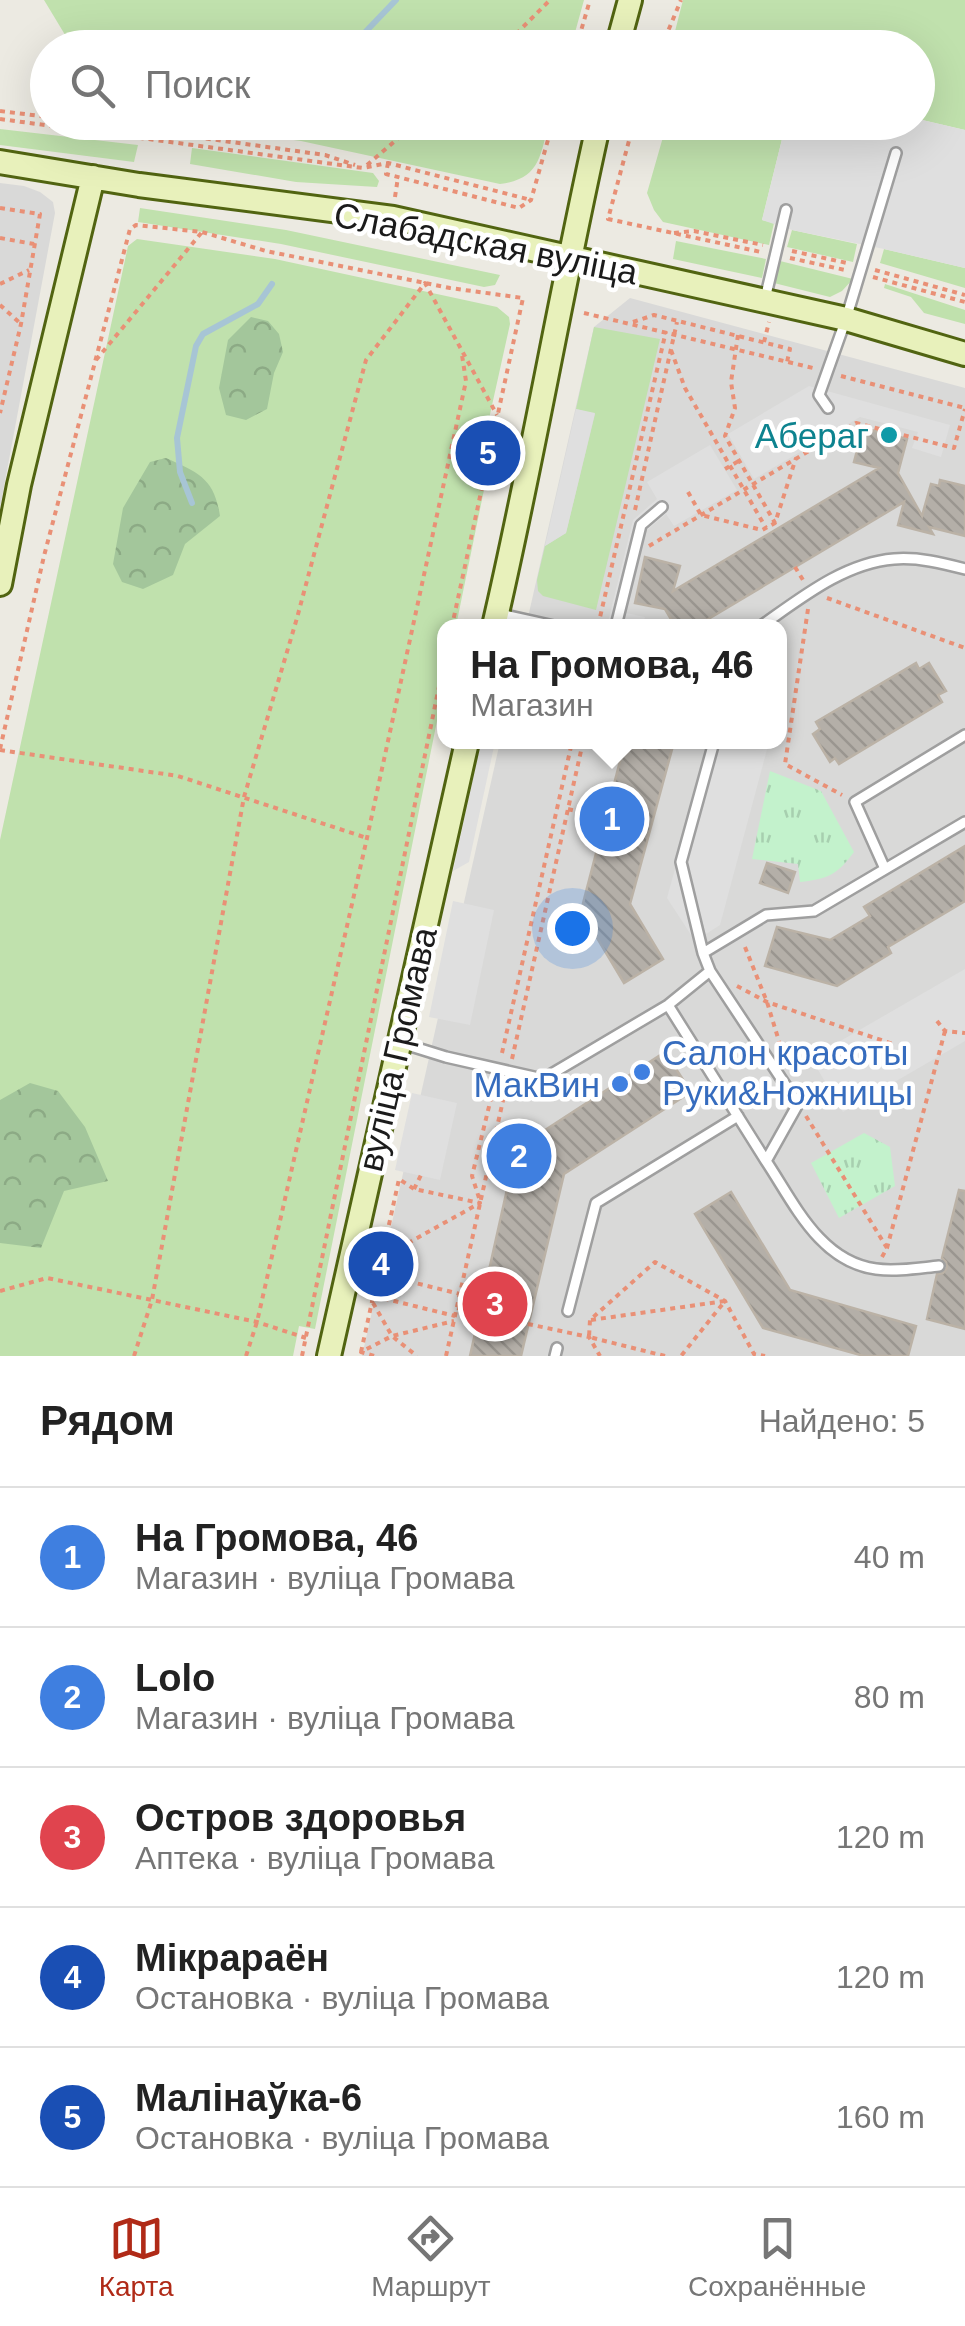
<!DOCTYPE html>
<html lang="ru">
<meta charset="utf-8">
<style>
body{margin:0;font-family:Arial,sans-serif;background:#f2f2f2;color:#222}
.you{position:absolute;left:572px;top:928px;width:35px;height:35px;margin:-25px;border:8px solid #fff;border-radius:50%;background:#1a73e8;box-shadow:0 0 0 15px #1a73e833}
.badge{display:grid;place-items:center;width:65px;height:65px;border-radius:50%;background:#b02a17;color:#fff;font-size:32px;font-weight:700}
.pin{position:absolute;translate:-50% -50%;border:5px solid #fff;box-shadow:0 2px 10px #0006}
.popup{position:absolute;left:437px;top:619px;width:350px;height:130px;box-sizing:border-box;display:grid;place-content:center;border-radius:20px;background:#fff;filter:drop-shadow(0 2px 8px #0005);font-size:32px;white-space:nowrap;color:#767676}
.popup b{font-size:38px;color:#222}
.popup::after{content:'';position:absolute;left:50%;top:100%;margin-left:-20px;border:20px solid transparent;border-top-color:#fff}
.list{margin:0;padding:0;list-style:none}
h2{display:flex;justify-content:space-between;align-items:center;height:130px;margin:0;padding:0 40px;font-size:42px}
h2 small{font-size:32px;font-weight:400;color:#767676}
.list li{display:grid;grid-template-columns:65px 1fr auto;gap:30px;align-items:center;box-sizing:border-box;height:140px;padding:0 40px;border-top:2px solid #e0e0e0}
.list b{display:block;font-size:38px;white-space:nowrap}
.list p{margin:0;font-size:32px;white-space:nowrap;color:#767676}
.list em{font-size:32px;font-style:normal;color:#767676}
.icon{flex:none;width:55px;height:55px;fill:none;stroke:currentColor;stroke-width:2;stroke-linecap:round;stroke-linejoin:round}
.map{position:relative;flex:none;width:965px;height:1356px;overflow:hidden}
.search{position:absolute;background:#fff;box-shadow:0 10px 40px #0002;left:30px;right:30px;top:30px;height:110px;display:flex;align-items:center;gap:25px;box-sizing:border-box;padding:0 35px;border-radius:55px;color:#767676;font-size:38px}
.sheet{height:830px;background:#fff}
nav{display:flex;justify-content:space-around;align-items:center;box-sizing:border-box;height:140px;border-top:2px solid #e0e0e0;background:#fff;font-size:28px;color:#767676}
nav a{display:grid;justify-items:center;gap:5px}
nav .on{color:#b02a17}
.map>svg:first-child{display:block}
.residential{fill:#d9d9d8}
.grass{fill:#c0e1ad}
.forest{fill:url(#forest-crowns)}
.park{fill:url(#park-tufts)}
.parking{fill:#dfdfdf}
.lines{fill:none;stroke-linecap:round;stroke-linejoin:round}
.stream{stroke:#a7c5d5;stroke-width:6}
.building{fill:url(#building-back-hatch);stroke:#bbb2a6;stroke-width:2.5}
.lane-casing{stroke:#9f9f9f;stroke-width:14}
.secondary-casing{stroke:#516411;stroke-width:28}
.path{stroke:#e99076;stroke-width:4;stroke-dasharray:5 5;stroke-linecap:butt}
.lane{stroke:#fff;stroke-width:9}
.secondary{stroke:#e8f1bb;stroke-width:22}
.culture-dot{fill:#0f9aa8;stroke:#fff;stroke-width:4}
.shop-dot{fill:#3f7fe0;stroke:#fff;stroke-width:4}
.labels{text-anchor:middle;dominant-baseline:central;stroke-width:9;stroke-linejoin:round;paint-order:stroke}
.street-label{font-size:35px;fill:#1b1b1b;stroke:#fff}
.culture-label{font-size:35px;fill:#0d838f;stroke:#fff;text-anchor:end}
.shop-label{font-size:35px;fill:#366cbe;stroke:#fff;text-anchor:start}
</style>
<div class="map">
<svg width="965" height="1356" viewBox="0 0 965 1356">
<defs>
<pattern id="forest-crowns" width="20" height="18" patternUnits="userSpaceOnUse" patternTransform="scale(2.5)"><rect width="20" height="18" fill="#a3c69b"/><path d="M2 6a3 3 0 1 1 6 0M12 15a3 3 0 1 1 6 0" fill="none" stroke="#8caa85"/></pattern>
<pattern id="park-tufts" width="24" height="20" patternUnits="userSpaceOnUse" patternTransform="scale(2.5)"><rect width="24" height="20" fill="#c3f2cc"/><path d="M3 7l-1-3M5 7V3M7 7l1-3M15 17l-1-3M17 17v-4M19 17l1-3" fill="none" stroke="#a7cfaf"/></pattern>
<pattern id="building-back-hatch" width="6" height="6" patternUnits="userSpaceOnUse" patternTransform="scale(2.5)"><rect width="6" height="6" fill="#b4afa8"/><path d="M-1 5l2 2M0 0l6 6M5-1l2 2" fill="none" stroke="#9a9690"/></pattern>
</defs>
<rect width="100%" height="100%" fill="#eceae2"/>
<path class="residential" d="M0 183 24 186 40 192 53 202 55 213 0 508Z
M630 298 965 388V1356H362L500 742H780V626H526L594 327Z"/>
<path class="grass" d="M44 0H584L571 47 73 48Z
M683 0H965V130L918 119V48L671 47Z
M164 123H163H549C540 156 540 179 500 184L301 141Z
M667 123H786L762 220 774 223 769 245 663 222 654 210 647 193Z
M0 129 138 145 134 162 0 145Z
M192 148 373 173 379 181 377 187 296 182 190 164Z
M140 208 286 230 500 275 495 285 484 287 281 244 138 222Z
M792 230 857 244 853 262 787 247Z
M137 239 275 259 497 307 509 317 510 324 475 482 485 485 456 626H444V686L315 1329 299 1326 293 1356H0V840L128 246Z
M676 241 766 259 762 278 673 259Z
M884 249 965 268V288L880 263Z
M780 261 853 279 842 291 830 297 774 283Z
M885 284 965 310V324L924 313 911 297 884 288Z
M594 327 660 339 596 610 543 596 538 591 537 580 545 546 566 533 595 414 576 409Z"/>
<path class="forest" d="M251 317 268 321 279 334 283 352 274 373 267 409 246 420 226 415 219 388 228 340Z
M166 458C199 473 214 478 220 516L185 544 173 575 143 589 122 582 113 564 123 508 150 462Z
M30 1083 58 1091 85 1127 108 1181 64 1191 41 1248 0 1243V1100Z"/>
<path class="park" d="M770 771 821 791 854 852C837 875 828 879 800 882L798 864 752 859Z
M864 1133 890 1147 895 1186 839 1218 811 1163Z"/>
<path class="parking" d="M918 119 965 130V268L884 249 792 230 762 220 786 123 918 122Z
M809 386 950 425 941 457 912 448 918 432 860 417 754 479 728 434Z
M576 409 595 413 566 533 545 546Z
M710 445 737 490 674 526 666 514 646 531 626 613 645 617 642 626H607L633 520 657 499 647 482Z
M481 742H495L469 862 453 871Z
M710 742H769L720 925 695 941 667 898Z
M453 901 494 910 470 1025 429 1017Z
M965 969V1041L843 1112 811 1058Z
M412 1093 457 1103 440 1180 395 1170Z"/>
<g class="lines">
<path class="stream" d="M350 48 396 0
M192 503 180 472 177 438 196 346 203 334 258 304 272 284"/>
</g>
<path class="building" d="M863 428 907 439 898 473 922 516 931 484 939 486 940 480 965 486V536L929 527 933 534 898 525 904 502 705 621 703 626H675L665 609 635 603 645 557 680 566 673 591 879 468 854 462Z
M916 663 919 669 929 663 946 691 938 695 942 702 839 764 835 758 830 762 813 734 820 729 816 722Z
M625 742H674L630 904 663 959 624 983 581 911Z
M965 846V901L888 947 891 953 837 986 765 966 777 927 830 940 870 916 864 907Z
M767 863 795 872 788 893 760 883Z
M665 1052 691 1092 564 1174 521 1356H470L516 1149Z
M959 1190 965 1191V1329L927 1319 937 1274 943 1273 947 1268 946 1262 942 1258Z
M731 1192 790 1290 916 1326 908 1356H864L763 1328 695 1214Z"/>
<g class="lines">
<g class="lane-casing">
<path id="lane" d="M765 299 786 210
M828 408 819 395 846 319 896 153
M500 614 554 626
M616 626 641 525 662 507
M761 626C801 598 844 563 894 559 918 557 942 563 965 569
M714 742 681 862 703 953 710 971 798 1104 766 1161C794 1203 820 1262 876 1269 896 1272 919 1268 939 1266
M885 869 855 802 965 735
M703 953 766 915 814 911 965 822
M668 1005 766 1161
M401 1043 446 1057 543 1079 668 1005 710 971
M568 1311 596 1203 738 1116
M555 1356 557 1348"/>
</g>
<g class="secondary-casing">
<path id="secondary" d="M617 48 630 0
M0 162 139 185 393 218 846 319 965 354
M0 584 19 485 93 177
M494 626C533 459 561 290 599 122
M329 1356 467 742"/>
</g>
<path class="path" d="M502 48 550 0
M576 48 590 0
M661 48 681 0
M0 111 48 117
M0 119 363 168 388 163 531 200
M87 122 325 155 355 165
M634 122 608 219 761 252
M388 163 386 174 519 208 531 200 553 122
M367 165 417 122
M395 197 398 177
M0 208 40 214 21 324 0 413
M674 233 694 231 763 245
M0 238 34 244
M792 251 847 263
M790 258 845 270
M875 270 965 295
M873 277 965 302
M0 284 29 270
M0 305 21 324
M584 313 813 368
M633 322 654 315 790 349 787 362
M738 335 731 382 735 408 725 436 775 523
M764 342 769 322
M671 350 685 388 766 528
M96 360 202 232
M841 376 965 408
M488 453 508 457
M725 469 742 459
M688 492 701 515 762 530 775 523 796 458
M635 510 677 322
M649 546 856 423 954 448 965 409
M795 567 803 580
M827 598 965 648
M808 609 785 764 842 795
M598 626 666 331
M0 749 44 556 130 229 136 225 202 232 266 251 450 288 523 298 452 626
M0 750 178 776 367 838
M568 809 605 818
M745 947 767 1002 782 1051
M737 986 767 1002 896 1045
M937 1021 945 1031 965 1033
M502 1053 572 742
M512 1059 583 742
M806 1116 887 1248
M414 1189 422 1173
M479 1198 472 1176 495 1082
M882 1257 887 1248 945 1031
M379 1274 460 1294
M0 1291 47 1278 257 1322 306 1338
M374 1296 455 1316
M373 1303 392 1336 417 1356
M457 1308 480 1312
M591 1320 725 1301 681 1356
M528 1324 589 1337 600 1356
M361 1352 399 1179 414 1189 480 1203 383 1257
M134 1356 152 1300 244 797 297 618 366 360 425 283 497 415
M246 1356 257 1322 367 838 466 381 462 355
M302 1356 444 662
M374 1356 361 1352 392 1336 454 1321
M446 1356 506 1087
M665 1356 589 1337 590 1320 655 1262 725 1301 754 1354 765 1356"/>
<use href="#lane" class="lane"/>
<use href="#secondary" class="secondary"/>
</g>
<circle class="culture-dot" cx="889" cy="435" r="10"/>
<g class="shop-dot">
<circle cx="642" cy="1072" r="10"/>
<circle cx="620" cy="1084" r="10"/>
</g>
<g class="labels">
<g class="street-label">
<text transform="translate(486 243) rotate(11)">Слабадская вуліца</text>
<text transform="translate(397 1049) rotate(-77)">вуліца Громава</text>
</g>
<g class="culture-label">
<text x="869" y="435">Абераг</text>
</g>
<g class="shop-label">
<text x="662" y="1052">Салон красоты<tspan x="662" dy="40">Руки&amp;Ножницы</tspan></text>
<text x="600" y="1084" text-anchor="end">МакВин</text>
</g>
</g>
</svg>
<div class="you"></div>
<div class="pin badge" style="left:612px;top:819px;background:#3f7fe0">1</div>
<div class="popup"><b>На Громова, 46</b>Магазин</div>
<div class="pin badge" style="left:519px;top:1156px;background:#3f7fe0">2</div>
<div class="pin badge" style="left:495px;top:1304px;background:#e0444e">3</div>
<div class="pin badge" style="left:381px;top:1264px;background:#1a4fb4">4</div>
<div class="pin badge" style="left:488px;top:453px;background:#1a4fb4">5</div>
<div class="search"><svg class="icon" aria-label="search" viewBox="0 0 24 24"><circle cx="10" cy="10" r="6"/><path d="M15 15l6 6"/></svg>Поиск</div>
</div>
<section class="sheet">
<h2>Рядом<small>Найдено: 5</small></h2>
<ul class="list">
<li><span class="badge" style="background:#3f7fe0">1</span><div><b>На Громова, 46</b><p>Магазин · вуліца Громава</p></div><em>40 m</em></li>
<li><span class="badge" style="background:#3f7fe0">2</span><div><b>Lolo</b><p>Магазин · вуліца Громава</p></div><em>80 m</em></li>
<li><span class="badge" style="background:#e0444e">3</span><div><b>Остров здоровья</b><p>Аптека · вуліца Громава</p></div><em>120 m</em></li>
<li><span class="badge" style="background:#1a4fb4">4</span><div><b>Мікрараён</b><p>Остановка · вуліца Громава</p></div><em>120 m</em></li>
<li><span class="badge" style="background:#1a4fb4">5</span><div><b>Малінаўка-6</b><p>Остановка · вуліца Громава</p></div><em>160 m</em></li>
</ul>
</section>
<nav>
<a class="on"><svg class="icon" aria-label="map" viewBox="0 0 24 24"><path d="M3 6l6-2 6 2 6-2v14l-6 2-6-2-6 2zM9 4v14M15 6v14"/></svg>Карта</a>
<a><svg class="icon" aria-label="directions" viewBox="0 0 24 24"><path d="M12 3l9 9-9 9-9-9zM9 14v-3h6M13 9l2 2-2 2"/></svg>Маршрут</a>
<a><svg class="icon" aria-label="saved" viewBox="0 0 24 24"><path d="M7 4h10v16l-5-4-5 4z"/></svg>Сохранённые</a>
</nav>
